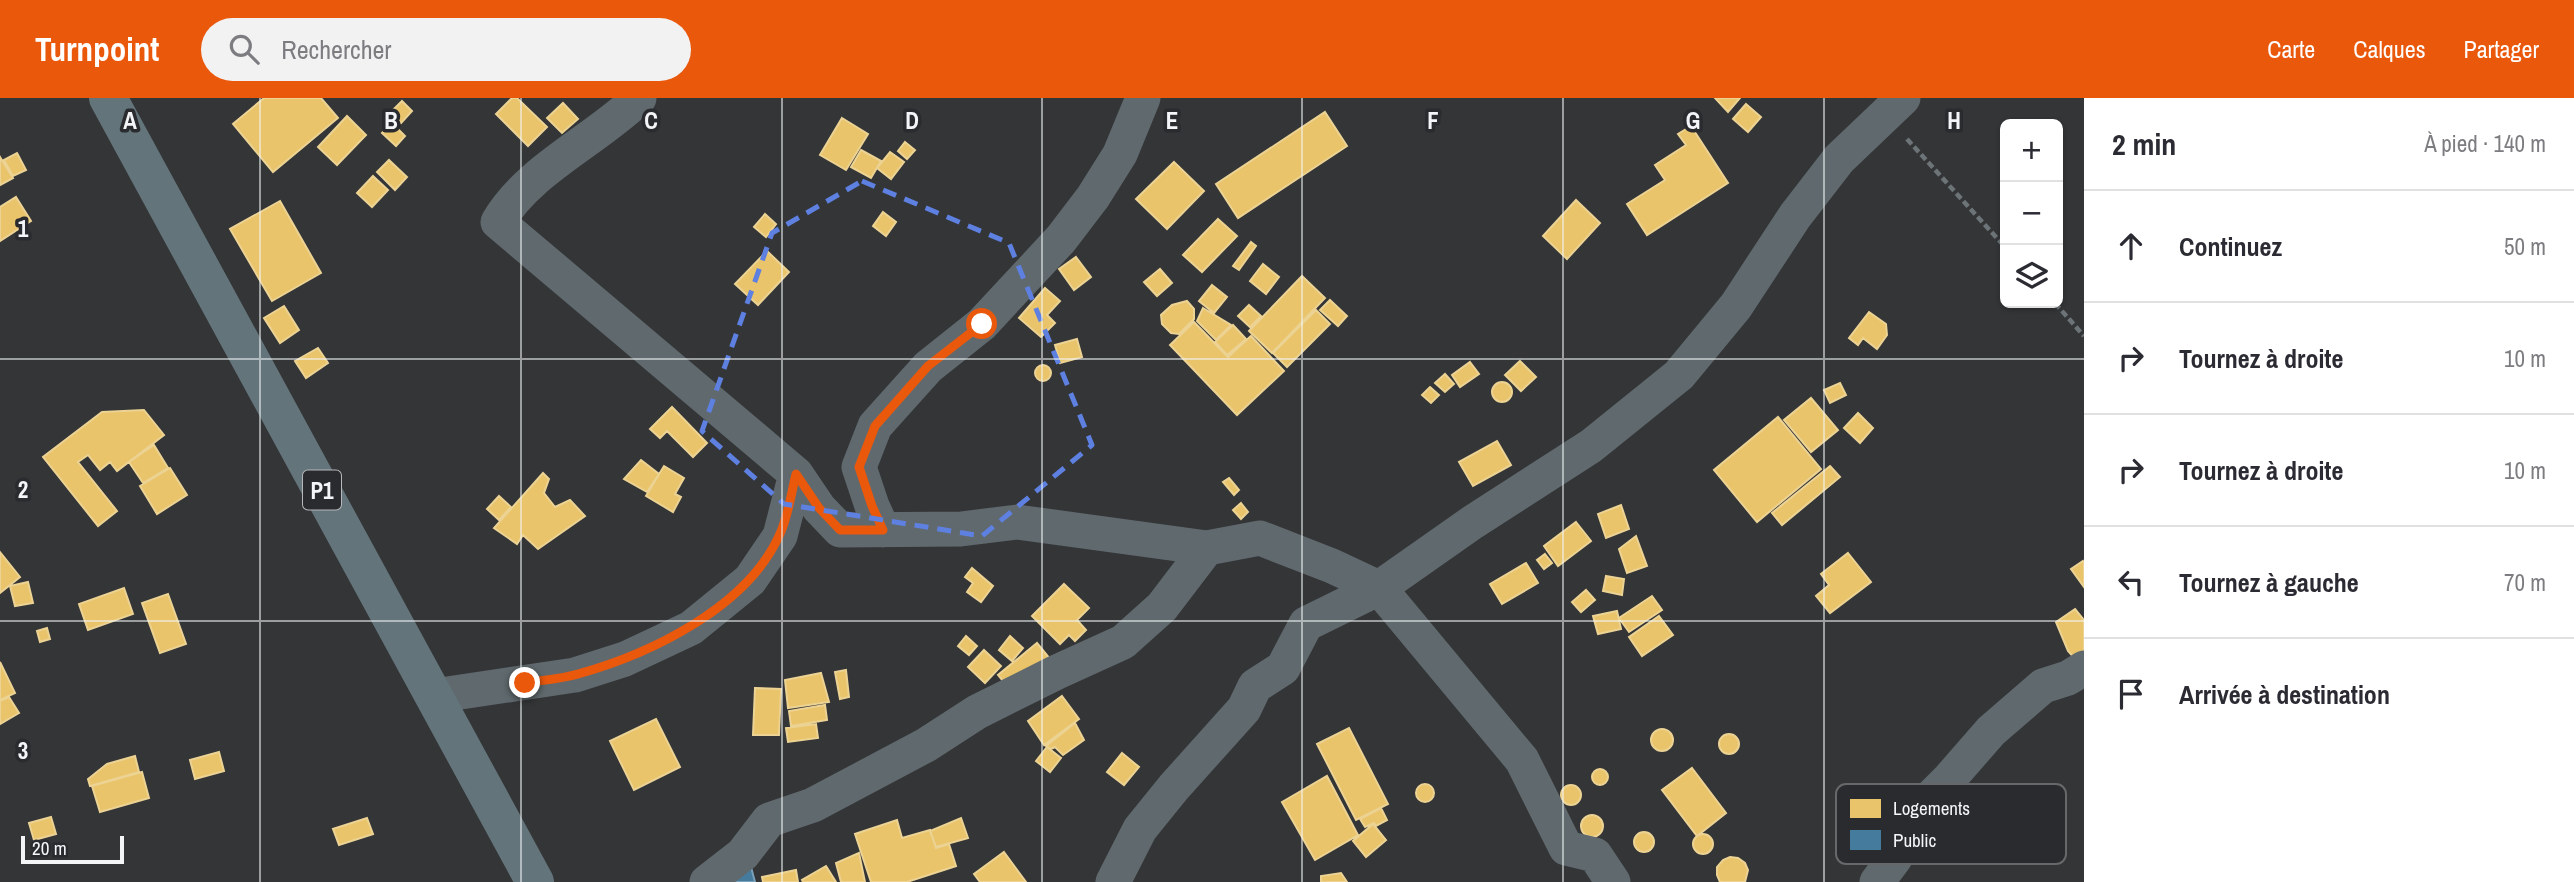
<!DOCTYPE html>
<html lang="fr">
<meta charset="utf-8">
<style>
body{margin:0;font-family:"Archivo Narrow",sans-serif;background:#f2f2f3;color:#2b2b33}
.controls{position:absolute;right:21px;top:21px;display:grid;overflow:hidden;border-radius:10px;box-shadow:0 2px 5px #0004}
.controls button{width:63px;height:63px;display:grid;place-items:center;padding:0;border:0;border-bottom:2px solid #e1e1e2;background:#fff;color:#2b2b33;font:35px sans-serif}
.scale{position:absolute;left:21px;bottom:18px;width:103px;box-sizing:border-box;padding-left:7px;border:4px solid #f3f5f7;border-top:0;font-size:19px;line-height:24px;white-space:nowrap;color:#f3f5f7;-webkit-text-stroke:5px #292b2e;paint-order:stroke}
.stop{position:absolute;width:21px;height:21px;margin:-16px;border:5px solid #ea580c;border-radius:50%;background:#fff}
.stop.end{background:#ea580c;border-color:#fff;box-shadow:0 2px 7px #0008}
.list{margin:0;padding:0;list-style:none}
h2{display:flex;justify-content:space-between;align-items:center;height:91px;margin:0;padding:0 28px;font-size:30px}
h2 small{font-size:23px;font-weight:400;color:#7c7c81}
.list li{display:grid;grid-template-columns:46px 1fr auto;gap:21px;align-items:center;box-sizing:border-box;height:112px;padding:0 28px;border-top:2px solid #e1e1e2}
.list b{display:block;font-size:26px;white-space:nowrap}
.list em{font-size:23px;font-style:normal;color:#7c7c81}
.icon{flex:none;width:38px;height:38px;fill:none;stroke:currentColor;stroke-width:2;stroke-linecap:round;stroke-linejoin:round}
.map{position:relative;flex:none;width:2084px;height:784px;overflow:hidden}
header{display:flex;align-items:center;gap:42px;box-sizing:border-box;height:98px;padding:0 35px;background:#ea580c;color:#fff}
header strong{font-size:33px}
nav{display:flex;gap:38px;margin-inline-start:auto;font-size:24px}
.search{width:490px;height:63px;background:#f2f2f3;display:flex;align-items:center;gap:18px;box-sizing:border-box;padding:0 24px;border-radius:38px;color:#7c7c81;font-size:26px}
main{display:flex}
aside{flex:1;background:#fff}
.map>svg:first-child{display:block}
.homes{fill:#e9c46a;stroke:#ecd394;stroke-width:2}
.public{fill:#457b9d;stroke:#79a0b8;stroke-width:2}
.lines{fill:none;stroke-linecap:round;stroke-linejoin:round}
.path{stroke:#6d7478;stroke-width:4.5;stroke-dasharray:7 3.5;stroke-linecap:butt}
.minor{stroke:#606a6e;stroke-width:35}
.primary{stroke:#63747a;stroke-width:38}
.route{stroke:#ea580c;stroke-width:9}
.marked{fill:none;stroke:#5d80e1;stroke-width:5;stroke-dasharray:14 9;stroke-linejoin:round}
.grid{fill:none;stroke:#f3f5f7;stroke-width:2;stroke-opacity:0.55}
.labels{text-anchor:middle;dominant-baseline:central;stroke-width:7;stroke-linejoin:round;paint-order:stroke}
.shield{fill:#292b2e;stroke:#b6b8bb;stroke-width:2}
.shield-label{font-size:23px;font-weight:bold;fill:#f3f5f7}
.key{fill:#292b2e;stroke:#66686a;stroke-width:2}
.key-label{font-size:19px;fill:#f3f5f7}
.grid-label{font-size:23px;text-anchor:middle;font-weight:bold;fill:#f3f5f7;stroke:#292b2e;stroke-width:7;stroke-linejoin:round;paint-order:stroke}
</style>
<header>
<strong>Turnpoint</strong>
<div class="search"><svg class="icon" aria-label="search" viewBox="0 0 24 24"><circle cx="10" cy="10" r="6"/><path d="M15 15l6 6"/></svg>Rechercher</div>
<nav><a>Carte</a><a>Calques</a><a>Partager</a></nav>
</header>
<main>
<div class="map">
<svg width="2084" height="784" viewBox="0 0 2084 784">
<rect width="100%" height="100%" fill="#343537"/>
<path class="homes" d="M264 0H321L338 20 273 74 233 26Z
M512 0H517L547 29 528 48 496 16Z
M1715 0H1740L1728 14Z
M402 3 412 13 401 25 390 15Z
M563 5 578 21 562 35 547 20Z
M1746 6 1761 19 1748 34 1733 21Z
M1325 14 1347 48 1238 120 1216 86Z
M347 18 366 37 337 67 318 49Z
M842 20 868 36 846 72 820 57Z
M392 25 405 38 396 48 382 35Z
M1691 28 1728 85 1647 137 1627 106 1665 82 1655 67 1686 47 1678 36Z
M905 44 915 52 907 61 898 53Z
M861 52 881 63 871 80 851 69Z
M890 54 904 64 891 81 877 70Z
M17 55 26 72 13 78 4 62Z
M0 59 13 80 0 87Z
M389 62 407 79 395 92 377 74Z
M1174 64 1204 93 1167 131 1136 101Z
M373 78 388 92 372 109 357 95Z
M16 99 31 123 0 143V109Z
M1576 102 1600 125 1567 161 1543 138Z
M280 103 321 175 272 203 230 131Z
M883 114 896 124 886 138 873 128Z
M765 116 776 126 766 139 754 129Z
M1218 121 1237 138 1202 174 1183 157Z
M1251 144 1256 148 1239 172 1233 168Z
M767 153 789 174 758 207 735 186Z
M1076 159 1091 179 1074 192 1059 171Z
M1263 166 1279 179 1266 196 1250 183Z
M1160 171 1172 185 1157 198 1144 184Z
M1302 178 1325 200 1272 255 1249 233Z
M1212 187 1227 199 1214 215 1199 203Z
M1045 190 1060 203 1047 217 1055 225 1041 239 1019 220Z
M1330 202 1347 218 1338 228 1320 212Z
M1187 203 1194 211V221L1179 236 1171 235 1162 226 1161 217 1172 207Z
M1249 207 1261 218 1250 229 1238 218Z
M284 208 299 232 280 245 264 220Z
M1203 210 1231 227 1216 242 1197 223Z
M1316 212 1330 226 1287 269 1273 255Z
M1869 214 1886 226 1887 237 1877 251 1863 240 1858 247 1849 240Z
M1194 224 1228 259 1251 238 1284 273 1237 317 1170 247Z
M1233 227 1246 241 1227 257 1215 244Z
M1077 241 1082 259 1060 265 1055 247Z
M318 250 328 265 306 280 295 263Z
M1520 263 1536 279 1521 293 1505 277Z
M1470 264 1479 276 1460 289 1452 277Z
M1035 275a8 8 0 1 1 16 0a8 8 0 1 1-16 0Z
M1445 276 1454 286 1445 294 1435 285Z
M1492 294a10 10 0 1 1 20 0a10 10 0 1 1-20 0Z
M1840 285 1846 297 1830 305 1824 292Z
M1430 289 1439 297 1431 305 1422 297Z
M1811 300 1838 332 1811 354 1784 322Z
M672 309 707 345 693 359 667 333 660 340 650 331Z
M144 312 164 337 117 373 110 364 100 372 88 357 78 364 117 413 98 428 43 359 102 314Z
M1858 315 1873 330 1860 345 1844 330Z
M1778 319 1821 371 1757 424 1714 372Z
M1497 343 1511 367 1473 388 1459 364Z
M154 347 168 370 143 385 129 364Z
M641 362 659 376 647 394 624 381Z
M664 368 684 380 675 396 681 399 673 414 646 398Z
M1830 368 1840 379 1782 427 1772 415Z
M170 370 187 397 157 416 140 388Z
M543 375 549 381 544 395 555 409 570 402 585 418 538 451 523 437 517 446 494 430Z
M1229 380 1239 392 1234 397 1223 384Z
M499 398 511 409 499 422 487 411Z
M1241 405 1248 414 1241 421 1233 412Z
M1621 407 1629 431 1606 440 1598 416Z
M1576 424 1591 443 1558 468 1544 448Z
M1636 438 1647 468 1627 475 1619 451Z
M0 454 20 479 0 495Z
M1848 455 1871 484 1830 515 1816 498 1829 487 1821 476Z
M1545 456 1552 465 1544 471 1537 462Z
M2083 463 2084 465V489L2071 471Z
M1526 465 1538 485 1502 506 1490 486Z
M972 470 993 488 981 504 967 494 973 485 965 479Z
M1606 478 1624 481 1622 497 1603 493Z
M28 484 33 505 15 508 10 488Z
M1064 486 1089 510 1077 522 1086 532 1075 543 1069 537 1060 546 1032 518Z
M124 490 133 516 88 532 79 506Z
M1586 492 1595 502 1581 514 1572 504Z
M168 496 186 546 160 555 142 505Z
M1652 498 1662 512 1629 534 1619 520Z
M2075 511 2084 522V559L2078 564 2068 553 2056 524Z
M1617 513 1621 531 1598 536 1593 518Z
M1659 518 1673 537 1642 558 1629 539Z
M47 530 50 541 40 544 37 533Z
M966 538 977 548 969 557 958 548Z
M1010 538 1023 550 1012 563 999 552Z
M1037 545 1051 562 1012 594 998 577Z
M984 552 1001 568 985 585 968 569Z
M0 564 15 595 0 602Z
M846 572 849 599 840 601 835 574Z
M821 575 829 604 788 610 785 582Z
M755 590 781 591 779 637H753Z
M1062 598 1079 621 1044 647 1028 623Z
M9 599 19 615 0 626V603Z
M825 607 827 622 791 628 789 613Z
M656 621 680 669 634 692 610 643Z
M1075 625 1084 642 1063 657 1055 649 1051 651 1046 648Z
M816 626 818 640 788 644 786 630Z
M1349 630 1388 706 1356 722 1317 646Z
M1651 642a11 11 0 1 1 22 0a11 11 0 1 1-22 0Z
M1719 646a10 10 0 1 1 20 0a10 10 0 1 1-20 0Z
M1047 649 1061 660 1050 674 1036 663Z
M219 654 224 673 195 681 190 662Z
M1122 655 1139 669 1124 687 1107 674Z
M135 658 139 674 90 688 88 681 107 666Z
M1692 670 1726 715 1697 738 1662 692Z
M1592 679a8 8 0 1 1 16 0a8 8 0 1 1-16 0Z
M142 674 149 700 100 714 92 688Z
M1327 678 1358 737 1315 762 1282 704Z
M1416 695a9 9 0 1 1 18 0a9 9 0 1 1-18 0Z
M1561 697a10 10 0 1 1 20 0a10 10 0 1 1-20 0Z
M1381 710 1387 722 1376 728 1374 725 1365 729 1360 721Z
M1581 728a11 11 0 1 1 22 0a11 11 0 1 1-22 0Z
M51 719 56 736 34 742 29 725Z
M367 720 373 736 339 747 333 731Z
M961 720 968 740 936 749 930 733Z
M897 722 902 740 930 732 936 750 949 746 956 768 907 784H871L855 736Z
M1373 726 1386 742 1366 759 1353 743Z
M1634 744a10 10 0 1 1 20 0a10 10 0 1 1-20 0Z
M1693 746a10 10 0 1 1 20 0a10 10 0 1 1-20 0Z
M1004 754 1026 784H980L974 776Z
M859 755 865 784H841L836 765Z
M1730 759 1738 760 1745 765 1748 772 1745 784H1720L1717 777V769L1723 762Z
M826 768 836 784H803L802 782Z
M796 772 798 784H763L762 779Z
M1341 775 1347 784H1321V778Z"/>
<path class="public" d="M751 769 755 784H719Z"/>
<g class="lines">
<path class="path" d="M1907 41 2005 149
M2055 205 2084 238"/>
<path class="minor" d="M639 0C596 42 528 72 498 124L796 376 819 410 840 432 961 431 1017 424 1207 450 1260 440 1332 468 1379 490 1473 424 1591 348 1679 277 1736 208 1795 118 1839 61 1903 0
M883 432 872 408 859 369 875 328 928 269 982 226 1061 141 1093 99 1120 56 1143 0
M434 598 575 577 625 561 691 530 750 482 780 438 796 376
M707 784 743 756 769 722 813 707 926 647 977 614 1057 574 1123 544 1162 509 1207 450
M1113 784 1140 731 1174 689 1244 611 1255 588 1283 570 1306 526 1379 490 1522 662 1566 750 1595 757 1613 784
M1877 784 1895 760 1898 737 1912 718 1950 680 1991 633 2043 588 2068 580 2084 570"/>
<path class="primary" d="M108 0 535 784"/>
</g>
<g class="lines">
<path class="route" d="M525 585C542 582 561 581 578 576 650 556 746 510 779 438 788 420 791 396 796 376L819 410 840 432H883L872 408 859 369 875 328 928 268 982 226"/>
</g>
<path class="marked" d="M862 83 1009 145 1092 347 982 438 784 406 702 333 772 135Z"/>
<path class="grid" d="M260 0V784M521 0V784M782 0V784M1042 0V784M1302 0V784M1563 0V784M1824 0V784M0 261H2084M0 523H2084"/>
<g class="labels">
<rect class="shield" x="303" y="372.5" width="38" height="39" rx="5"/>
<g class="shield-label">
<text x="322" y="392">P1</text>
</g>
</g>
<rect x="1836" y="686" width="230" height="80" rx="10" class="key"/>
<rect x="1850" y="701" width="31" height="19" fill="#e9c46a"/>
<rect x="1850" y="732" width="31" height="20" fill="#457b9d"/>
<g class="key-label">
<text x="1893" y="717">Logements</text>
<text x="1893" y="749">Public</text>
</g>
<g class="grid-label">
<text x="130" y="31">A</text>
<text x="391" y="31">B</text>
<text x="651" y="31">C</text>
<text x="912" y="31">D</text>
<text x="1172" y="31">E</text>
<text x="1433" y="31">F</text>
<text x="1693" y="31">G</text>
<text x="1954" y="31">H</text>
<text x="23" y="139">1</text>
<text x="23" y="400">2</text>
<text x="23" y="661">3</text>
</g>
</svg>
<div class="controls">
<button>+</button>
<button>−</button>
<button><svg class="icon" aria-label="layers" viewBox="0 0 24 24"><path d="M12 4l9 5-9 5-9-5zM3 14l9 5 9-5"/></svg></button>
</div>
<div class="scale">20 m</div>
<div class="stop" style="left:982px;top:226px"></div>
<div class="stop end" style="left:525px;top:585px"></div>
</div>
<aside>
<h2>2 min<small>À pied · 140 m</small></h2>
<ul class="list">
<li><svg class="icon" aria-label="ahead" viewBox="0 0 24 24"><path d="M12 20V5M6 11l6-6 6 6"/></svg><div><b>Continuez</b></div><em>50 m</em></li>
<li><svg class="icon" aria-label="right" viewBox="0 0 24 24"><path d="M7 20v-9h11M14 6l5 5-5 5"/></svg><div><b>Tournez à droite</b></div><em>10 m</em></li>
<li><svg class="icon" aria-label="right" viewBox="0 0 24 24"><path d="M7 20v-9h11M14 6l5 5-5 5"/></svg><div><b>Tournez à droite</b></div><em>10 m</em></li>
<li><svg class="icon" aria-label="left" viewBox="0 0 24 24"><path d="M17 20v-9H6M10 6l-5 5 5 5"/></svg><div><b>Tournez à gauche</b></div><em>70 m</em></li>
<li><svg class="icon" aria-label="arrive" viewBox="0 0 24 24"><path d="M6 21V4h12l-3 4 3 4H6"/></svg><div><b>Arrivée à destination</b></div></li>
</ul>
</aside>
</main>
